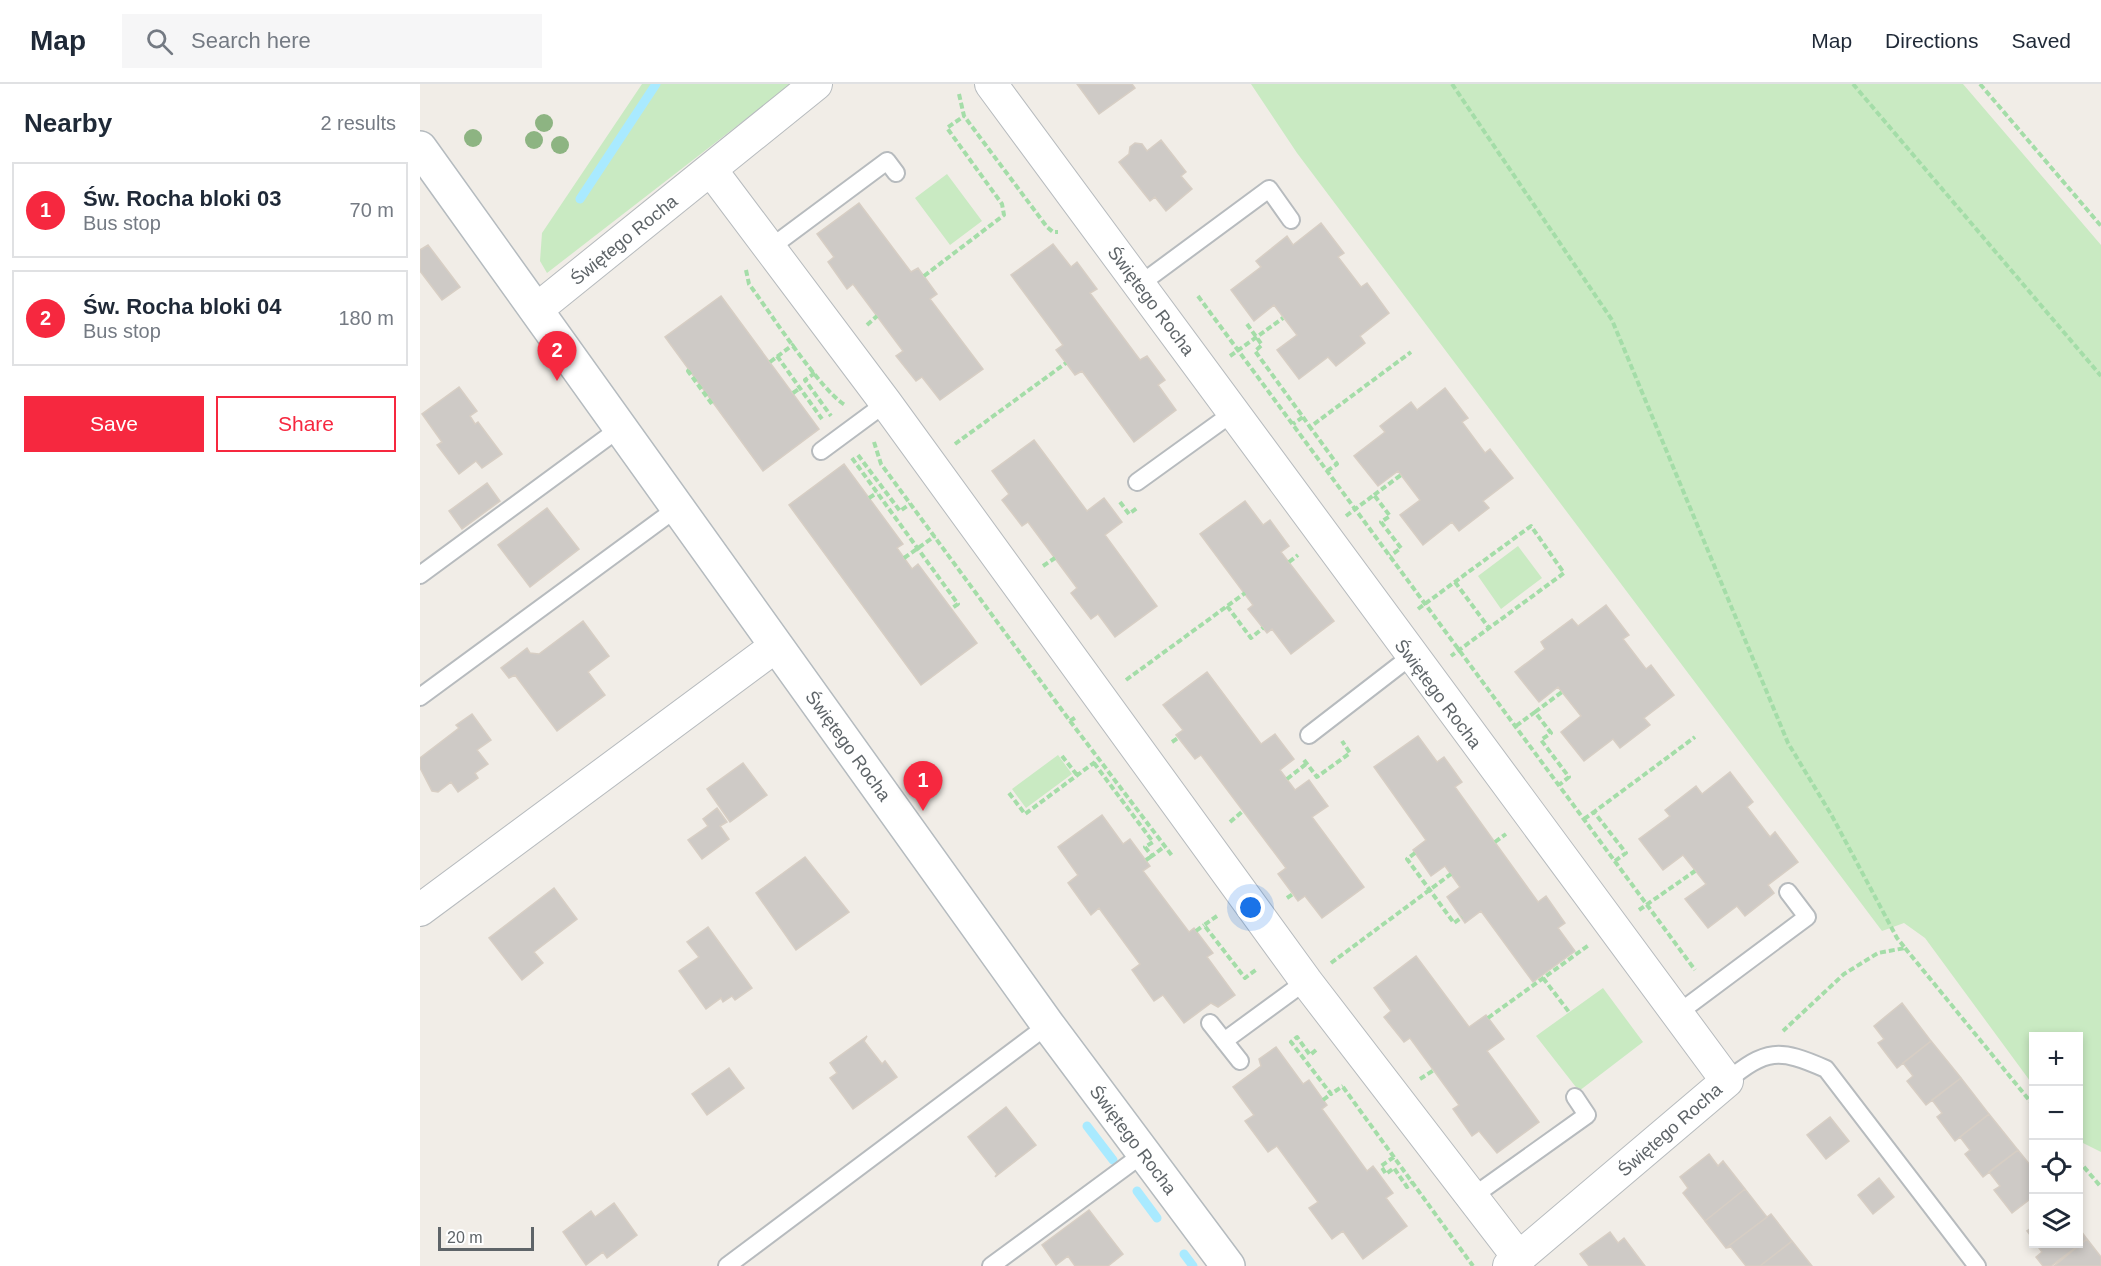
<!DOCTYPE html>
<meta charset="utf-8">
<style>
body{margin:0;font-family:Arial,sans-serif;background:#f6f6f7;color:#1f2937}
.controls{position:absolute;right:18px;bottom:18px;display:grid;overflow:hidden;border-radius:0px;box-shadow:0 3px 9px #0003}
.controls button{width:54px;height:54px;display:grid;place-items:center;padding:0;border:0;border-bottom:2px solid #e0e1e3;background:#fff;color:#1f2937;font:30px sans-serif}
.scale{position:absolute;left:18px;bottom:15px;width:96px;box-sizing:border-box;padding-left:6px;border:3px solid #5e6468;border-top:0;font-size:16px;line-height:21px;white-space:nowrap;color:#5e6468;-webkit-text-stroke:4px #fff;paint-order:stroke}
.you{position:absolute;left:831px;top:824px;width:21px;height:21px;margin:-15px;border:4px solid #fff;border-radius:50%;background:#1a73e8;box-shadow:0 0 0 9px #1a73e833}
.badge{display:grid;place-items:center;width:39px;height:39px;border-radius:50%;background:#f6283f;color:#fff;font-size:20px;font-weight:700}
.pin{position:absolute;translate:-50% -50px;filter:drop-shadow(0 2px 3px #0008)}
.pin::after{content:'';position:absolute;top:32px;width:21px;height:18px;background:inherit;clip-path:polygon(0 0,100% 0,50% 100%)}
.list{margin:0;padding:0;list-style:none}
h2{display:flex;justify-content:space-between;align-items:center;height:78px;margin:0;padding:0 24px;font-size:26px}
h2 small{font-size:20px;font-weight:400;color:#747a83}
.list li{display:grid;grid-template-columns:39px 1fr auto;gap:18px;align-items:center;box-sizing:border-box;height:96px;margin:0 12px 12px;padding:0 12px;border:2px solid #e0e1e3;border-radius:0px}
.list b{display:block;font-size:22px;white-space:nowrap}
.list p{margin:0;font-size:20px;white-space:nowrap;color:#747a83}
.list em{font-size:20px;font-style:normal;color:#747a83}
.actions{display:flex;gap:12px;padding:18px 24px}
.actions a{flex:1;padding:14px 0;border:2px solid #f6283f;border-radius:0px;text-align:center;font-size:21px;color:#f6283f}
.actions .main{background:#f6283f;color:#fff}
.icon{flex:none;width:33px;height:33px;fill:none;stroke:currentColor;stroke-width:2;stroke-linecap:round;stroke-linejoin:round}
.map{position:relative;flex:none;width:1681px;height:1182px;overflow:hidden}
header{display:flex;align-items:center;gap:36px;box-sizing:border-box;height:84px;padding:0 30px;background:#fff;border-bottom:2px solid #e0e1e3}
header strong{font-size:28px}
nav{display:flex;gap:33px;margin-inline-start:auto;font-size:21px}
.search{width:420px;height:54px;background:#f6f6f7;display:flex;align-items:center;gap:15px;box-sizing:border-box;padding:0 21px;border-radius:0px;color:#747a83;font-size:22px}
main{display:flex}
aside{flex:1;background:#fff}
.map>svg:first-child{display:block}
.green{fill:#c9eac2}
.lines{fill:none;stroke-linecap:round;stroke-linejoin:round}
.stream{stroke:#a9eaff;stroke-width:9}
.building{fill:#cecac6;stroke:#d7cec4;stroke-width:1.5}
.lane-casing{stroke:#b7bbbe;stroke-width:20}
.street-casing{stroke:#b7bbbe;stroke-width:34}
.secondary-casing{stroke:#b5bbbf;stroke-width:36}
.path{stroke:#a4dda8;stroke-width:4;stroke-dasharray:6 3;stroke-linecap:butt}
.lane{stroke:#fff;stroke-width:16}
.street{stroke:#fff;stroke-width:32}
.secondary{stroke:#fff;stroke-width:33}
.tree{fill:#8db482}
.labels{text-anchor:middle;dominant-baseline:central;stroke-width:4.5;stroke-linejoin:round;paint-order:stroke}
.street-label{font-size:18px;fill:#5e6468;stroke:#fff}
</style>
<header>
<strong>Map</strong>
<div class="search"><svg class="icon" aria-label="search" viewBox="0 0 24 24"><circle cx="10" cy="10" r="6"/><path d="M15 15l6 6"/></svg>Search here</div>
<nav><a>Map</a><a>Directions</a><a>Saved</a></nav>
</header>
<main>
<aside>
<h2>Nearby<small>2 results</small></h2>
<ul class="list">
<li><span class="badge">1</span><div><b>Św. Rocha bloki 03</b><p>Bus stop</p></div><em>70 m</em></li>
<li><span class="badge">2</span><div><b>Św. Rocha bloki 04</b><p>Bus stop</p></div><em>180 m</em></li>
</ul>
<div class="actions"><a class="main">Save</a><a>Share</a></div>
</aside>
<div class="map">
<svg width="1681" height="1182" viewBox="0 0 1681 1182">
<rect width="100%" height="100%" fill="#f1ede7"/>
<path class="green" d="M222 0H371L127 189 120 177 122 149Z
M831 0H1543L1681 161V1068L1659 1057 1658 952H1614L1613 1001 1505 854 1484 839 1462 847 877 69Z
M527 90 562 137 530 161 495 114Z
M1098 462 1122 494 1081 525 1058 492Z
M638 671 652 690 606 724 592 705Z
M1183 904 1223 958 1159 1007 1116 952Z"/>
<g class="lines">
<path class="stream" d="M160 115 236 0
M667 1042 693 1076
M717 1107 737 1134
M764 1170 773 1182"/>
</g>
<path class="building" d="M657 0H712L715 4 679 30Z
M741 56 766 88 761 92 772 105 746 127 735 113 730 117 699 78 709 70 710 63 715 59 722 60 727 67Z
M439 119 491 188 498 184 517 210 510 215 563 285 520 316 502 293 496 297 476 272 483 267 433 200 427 205 408 178 414 173 397 150Z
M901 139 924 169 918 173 941 203 947 199 969 229 940 252 945 259 916 282 908 273 879 295 857 266 877 251 854 221 834 237 811 206 841 183 836 177 867 152 873 161Z
M633 160 651 183 657 178 677 205 670 209 720 276 727 272 745 296 738 301 756 326 714 358 662 287 655 291 646 279 636 266 643 261 591 191Z
M8 161 40 203 22 216 0 187V166Z
M301 212 399 345 343 387 245 253Z
M39 303 57 327 50 332 55 340 58 338 82 370 62 384 56 377 39 390 17 361 22 358 2 330Z
M1025 304 1048 334 1042 338 1065 369 1070 365 1093 394 1063 417 1069 424 1039 447 1032 438 1003 461 980 431 1000 416 981 391 978 387 958 402 934 372 965 348 960 342 991 318 997 326Z
M614 356 667 427 684 414 702 438 685 451 737 522 695 553 678 530 671 535 651 509 657 504 608 438 602 442 582 416 589 410 572 387Z
M424 380 483 460 477 464 492 485 498 480 557 559 501 601 369 421Z
M67 399 80 417 42 445 29 427Z
M825 417 843 441 850 436 869 462 861 468 914 537 871 570 852 545 847 549 828 525 833 521 780 450Z
M127 424 159 465 110 503 78 461Z
M1186 521 1209 551 1203 555 1226 585 1231 581 1254 611 1224 634 1230 641 1200 664 1193 655 1164 677 1141 648 1161 632 1138 603 1119 618 1095 588 1125 565 1121 558 1152 535 1158 542Z
M163 537 189 572 168 588 185 611 137 647 95 591 89 594 81 584 107 564 110 569 119 570Z
M787 588 841 660 855 650 874 675 860 686 875 706 889 696 908 722 892 733 944 803 902 834 885 812 878 817 873 810 858 790 866 784 781 671 775 675 756 651 763 646 743 621Z
M52 630 71 656 57 666 68 680 55 689 58 694 38 708 31 698 18 708 12 707 0 684V674L39 644 36 641Z
M998 652 1017 678 1024 673 1042 698 1035 703 1118 818 1126 812 1145 839 1138 844 1155 867 1113 898 1061 827 1045 839 1027 813 1040 803 1025 782 1011 792 993 766 1006 756 954 683Z
M323 679 347 711 310 738 287 705Z
M1310 688 1333 718 1327 723 1350 753 1355 748 1378 778 1348 801 1354 809 1325 832 1317 822 1288 844 1265 815 1286 800 1263 771 1243 786 1219 755 1250 732 1245 726 1276 702 1282 710Z
M297 724 307 738 300 742 309 755 282 775 268 756 288 742 283 735Z
M682 731 703 760 710 755 730 782 723 787 769 848 774 844 793 869 787 873 815 911 798 923 791 919 764 939 743 911 734 917 712 886 720 880 679 824 671 831 648 799 658 791 638 763Z
M385 773 429 828 376 866 336 809Z
M134 804 157 835 114 868 123 879 102 896 69 854Z
M288 843 332 904 315 916 312 912 303 918 301 914 286 925 259 887 279 873 267 858Z
M996 872 1049 943 1066 931 1084 955 1067 967 1119 1038 1077 1069 1059 1047 1052 1052 1033 1025 1039 1021 990 954 984 958 964 933 971 927 954 904Z
M1482 919 1511 957 1477 984 1458 959 1464 955 1454 942Z
M447 952 444 957 462 980 465 977 477 993 433 1025 410 994 417 989 410 979Z
M1511 957 1541 994 1506 1021 1487 997 1493 992 1483 979Z
M856 963 883 1000 889 996 907 1021 902 1025 947 1087 953 1082 956 1086 973 1109 966 1114 987 1142 943 1175 923 1147 912 1155 889 1124 898 1118 857 1062 848 1068 825 1037 834 1031 813 1003 841 982 839 975Z
M309 984 324 1004 287 1031 272 1010Z
M1541 994 1569 1030 1535 1057 1517 1033 1522 1029 1512 1016Z
M586 1023 616 1061 575 1093 577 1090 548 1053Z
M1569 1030 1598 1066 1563 1093 1545 1070 1550 1066 1540 1053Z
M1410 1033 1429 1057 1406 1075 1387 1051Z
M1598 1066 1614 1086V1112L1592 1129 1574 1106 1580 1102 1569 1088Z
M1289 1070 1298 1082 1303 1077 1325 1105 1285 1137 1263 1109 1268 1104 1260 1093Z
M1459 1094 1474 1113 1453 1130 1438 1111Z
M1325 1105 1347 1133 1306 1164 1285 1137Z
M194 1119 217 1151 187 1174 183 1168 166 1181 143 1148 171 1127 175 1133Z
M669 1126 703 1170 688 1182H655L648 1172 636 1181 622 1161Z
M1351 1130 1372 1157 1340 1182H1326L1311 1163 1306 1164Z
M1614 1142V1156L1607 1147Z
M1658 1143 1667 1155 1631 1182H1623L1616 1173 1622 1168 1616 1160H1658Z
M1190 1148 1198 1159 1204 1154 1225 1182H1169L1160 1170Z
M1667 1155 1681 1173V1182H1634Z
M1372 1157 1392 1182H1340Z"/>
<g class="lines">
<g class="lane-casing">
<path id="lane" d="M350 164 467 77 476 89
M719 201 849 105 871 136
M401 367 466 319
M717 398 814 328
M0 491 200 344
M0 613 257 424
M889 651 990 573
M1257 930 1387 833 1368 808
M790 939 820 977
M804 957 886 897
M1307 997C1346 965 1359 964 1406 985L1557 1182
M1052 1113 1167 1031 1155 1013
M307 1182 628 941
M571 1182 723 1070"/>
</g>
<g class="street-casing">
<path id="street" d="M571 0C815 333 1061 665 1307 997L1089 1182
M291 86 466 319 886 897 1099 1174
M116 226 396 0
M0 826 356 562"/>
</g>
<g class="secondary-casing">
<path id="secondary" d="M0 64 628 941 808 1182"/>
</g>
<path class="path" d="M1032 0 1192 236 1368 659 1412 732 1477 854 1485 864 1458 869 1424 890 1363 947
M1433 0 1681 292
M1560 0 1681 142
M539 10 544 32 627 143 633 148H638
M326 186 329 200C349 227 401 307 425 321
M504 192 584 131 582 120 527 44 544 32
M778 212 1275 886
M827 240 842 261 835 267 883 333 873 340
M447 241 457 232
M357 272 402 335
M810 272 863 234
M350 278 374 260
M269 286 268 287 292 320 293 318
M395 289 385 296 411 332
M373 309 380 304
M883 333 890 343
M454 358 461 380 650 637 656 633
M535 360 646 279
M438 371 480 427 490 420
M432 374 538 520 531 525
M907 387 917 380 890 343 991 268
M954 411 981 391
M449 414 457 409
M700 418 709 430 717 424
M926 432 954 411 970 432 961 438 981 464 970 472
M484 474 515 452
M869 478 878 471
M623 482 635 474
M1035 498 1069 544
M807 522 831 554 843 544
M998 525 1111 442 1144 489 1031 572
M706 596 825 509
M1115 628 1142 608
M650 637 753 773
M1096 642 1115 628 1131 649 1121 656 1149 693 1139 701
M752 658 758 654
M642 672 657 691
M884 676 897 693 930 669 922 657
M674 679 733 758 725 763 732 772 745 762
M867 695 886 680
M589 709 605 730 675 678
M1164 735 1174 728
M810 738 823 727
M1075 758 1086 750
M995 769 987 775 1034 839 1042 833
M726 776 732 772
M1195 777 1206 769 1174 728 1275 653
M867 814 873 810
M1219 826 1275 787
M797 832 784 841 825 894 837 885
M776 847 784 841
M1485 864 1614 1022
M911 879 1031 790
M1123 894 1149 928
M1068 934 1169 861
M896 966 890 971 877 953 871 958 911 1010 923 1002
M1000 995 1014 986
M923 1003 1053 1182
M903 1016 911 1010
M974 1073 961 1082 966 1090 974 1084 987 1103 993 1098
M1658 1076 1681 1103"/>
<use href="#lane" class="lane"/>
<use href="#street" class="street"/>
<use href="#secondary" class="secondary"/>
</g>
<g class="tree">
<circle cx="124" cy="39" r="9"/>
<circle cx="53" cy="54" r="9"/>
<circle cx="114" cy="56" r="9"/>
<circle cx="140" cy="61" r="9"/>
</g>
<g class="labels">
<g class="street-label">
<text transform="translate(204 156) rotate(-39)">Świętego Rocha</text>
<text transform="translate(731 217) rotate(53)">Świętego Rocha</text>
<text transform="translate(1018 610) rotate(53)">Świętego Rocha</text>
<text transform="translate(428 662) rotate(54)">Świętego Rocha</text>
<text transform="translate(1250 1046) rotate(-41)">Świętego Rocha</text>
<text transform="translate(713 1056) rotate(53)">Świętego Rocha</text>
</g>
</g>
</svg>
<div class="controls">
<button>+</button>
<button>−</button>
<button><svg class="icon" aria-label="locate" viewBox="0 0 24 24"><circle cx="12" cy="12" r="6"/><path d="M12 2v4M12 18v4M2 12h4M18 12h4"/></svg></button>
<button><svg class="icon" aria-label="layers" viewBox="0 0 24 24"><path d="M12 4l9 5-9 5-9-5zM3 14l9 5 9-5"/></svg></button>
</div>
<div class="scale">20 m</div>
<div class="you"></div>
<div class="pin badge" style="left:503px;top:727px">1</div>
<div class="pin badge" style="left:137px;top:297px">2</div>
</div>
</main>
